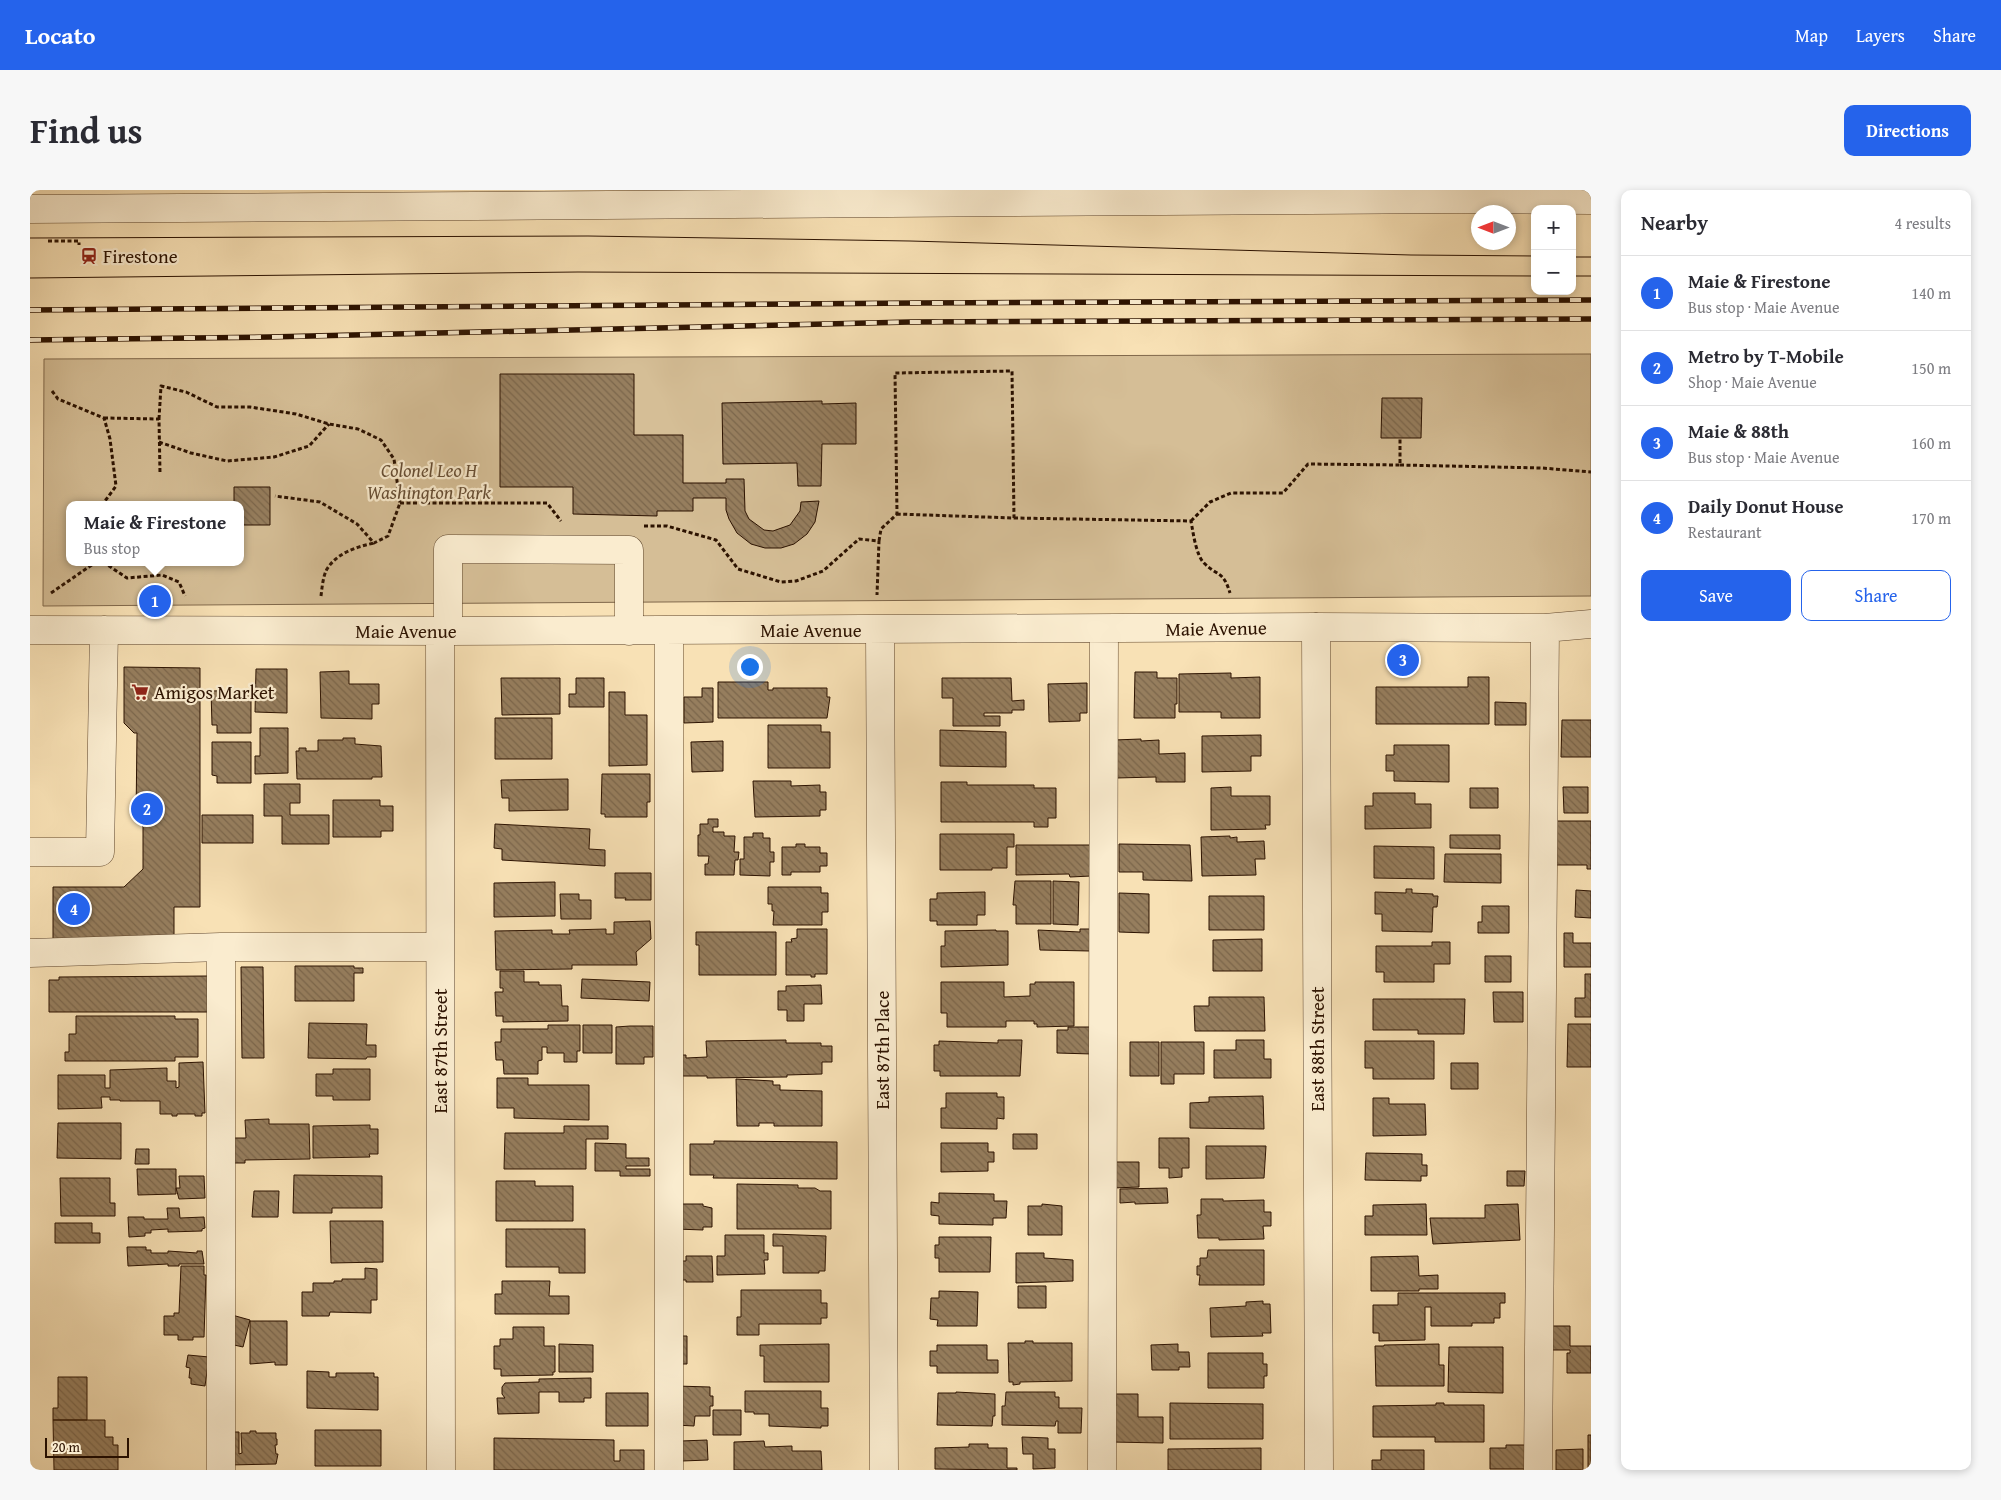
<!DOCTYPE html>
<meta charset="utf-8">
<style>
body{margin:0;font-family:"Gentium Book Plus",serif;background:#f7f7f7;color:#2b2b33}
.controls{position:absolute;right:15px;top:15px;display:grid;overflow:hidden;border-radius:10px;box-shadow:0 2px 8px #0003}
.controls button{width:45px;height:45px;display:grid;place-items:center;padding:0;border:0;border-bottom:1px solid #e1e1e2;background:#fff;color:#2b2b33;font:25px sans-serif}
.compass{position:absolute;left:1441px;top:15px;width:45px;height:45px;border-radius:50%;background:#fff;box-shadow:0 2px 8px #0003;rotate:270deg}
.scale{position:absolute;left:15px;bottom:12px;width:84px;box-sizing:border-box;padding-left:5px;border:2px solid #2c1200;border-top:0;font-size:14px;line-height:18px;white-space:nowrap;color:#2c1200;-webkit-text-stroke:4px #faeccf;paint-order:stroke}
.you{position:absolute;left:719px;top:476px;width:18px;height:18px;margin:-12px;border:4px solid #fff;border-radius:50%;background:#1a73e8;box-shadow:0 0 0 8px #1a73e833}
.badge{display:grid;place-items:center;width:32px;height:32px;border-radius:50%;background:#2563eb;color:#fff;font-size:16px;font-weight:700}
.pin{position:absolute;translate:-50% -50%;border:2px solid #fff;box-shadow:0 1px 5px #0006}
.popup{position:absolute;left:36px;top:311px;width:178px;height:65px;box-sizing:border-box;display:grid;place-content:center;border-radius:10px;background:#fff;filter:drop-shadow(0 1px 4px #0005);font-size:16px;white-space:nowrap;color:#7c7c81}
.popup b{font-size:19px;color:#2b2b33}
.popup::after{content:'';position:absolute;left:50%;top:100%;margin-left:-10px;border:10px solid transparent;border-top-color:#fff}
.list{margin:0;padding:0;list-style:none}
h2{display:flex;justify-content:space-between;align-items:center;height:65px;margin:0;padding:0 20px;font-size:21px}
h2 small{font-size:16px;font-weight:400;color:#7c7c81}
.list li{display:grid;grid-template-columns:32px 1fr auto;gap:15px;align-items:center;box-sizing:border-box;height:75px;padding:0 20px;border-top:1px solid #e1e1e2}
.list b{display:block;font-size:19px;white-space:nowrap}
.list p{margin:0;font-size:16px;white-space:nowrap;color:#7c7c81}
.list em{font-size:16px;font-style:normal;color:#7c7c81}
.actions{display:flex;gap:10px;padding:15px 20px}
.actions a{flex:1;padding:11px 0;border:1px solid #2563eb;border-radius:10px;text-align:center;font-size:18px;color:#2563eb}
.actions .main{background:#2563eb;color:#fff}
.map{position:relative;flex:none;width:1561px;height:1280px;overflow:hidden;border-radius:10px}
header{display:flex;align-items:center;gap:30px;box-sizing:border-box;height:70px;padding:0 25px;background:#2563eb;color:#fff}
header strong{font-size:24px}
nav{display:flex;gap:28px;margin-inline-start:auto;font-size:18px}
.intro{display:flex;align-items:center;justify-content:space-between;box-sizing:border-box;height:120px;padding:0 30px}
h1{margin:0;font-size:35px}
.button{padding:12px 22px;border-radius:10px;background:#2563eb;color:#fff;font-size:18px;font-weight:700}
main{display:flex;gap:30px;padding:0 30px}
aside{flex:1;background:#fff;border-radius:10px;box-shadow:0 2px 8px #0003}
.map>svg:first-child{display:block}
.park{fill:#d5be96;stroke:#80684b;fill-rule:evenodd}
.building{fill:url(#building-back-hatch);stroke:#2c1200}
.lines{fill:none;stroke-linecap:round;stroke-linejoin:round}
.minor-casing{stroke:#5f462d;stroke-width:29}
.path{stroke:#2c1200;stroke-width:3;stroke-dasharray:4 2.5;stroke-linecap:butt}
.minor{stroke:#faeccf;stroke-width:28}
.tram{stroke:#2c1200;stroke-width:1}
.rail-casing{stroke:#2c1200;stroke-width:5.5}
.rail{stroke:#faeccf;stroke-width:4;stroke-dasharray:11;stroke-linecap:butt}
.labels{text-anchor:middle;dominant-baseline:central;stroke-width:4.5;stroke-linejoin:round;paint-order:stroke}
.poi-label{font-size:19px;fill:#2c1200;stroke:#faeccf;text-anchor:start}
.park-label{font-size:19px;font-style:italic;fill:#674e34;stroke:#faeccf}
.street-label{font-size:19px;fill:#2c1200;stroke:#faeccf}
</style>
<header>
<strong>Locato</strong>
<nav><a>Map</a><a>Layers</a><a>Share</a></nav>
</header>
<div class="intro"><h1>Find us</h1><a class="button">Directions</a></div>
<main>
<div class="map">
<svg width="1561" height="1280" viewBox="0 0 1561 1280">
<defs>
<pattern id="building-back-hatch" width="6" height="6" patternUnits="userSpaceOnUse" patternTransform="scale(1.25)"><rect width="6" height="6" fill="#967e5e"/><path d="M-1 5l2 2M0 0l6 6M5-1l2 2" fill="none" stroke="#7b664b"/></pattern>
</defs>
<rect width="100%" height="100%" fill="#f8e1b5"/>
<filter id="stains"><feTurbulence type="fractalNoise" baseFrequency=".004" numOctaves="4"/><feColorMatrix values="0 0 0 0 .2 0 0 0 0 .09 0 0 0 0 .02 0 0 0 .5 -.17"/></filter>
<radialGradient id="worn" r=".72"><stop offset=".6" stop-color="#630" stop-opacity="0"/><stop offset="1" stop-color="#630" stop-opacity=".3"/></radialGradient>
<path class="park" d="M1561 164V406L13 416 14 169ZM40 315H210V372H40Z"/>
<path class="building" d="M470 184H604V245H653V293H696V289H714L715 321 719 329 734 340 743 341 760 335 770 321 771 312 789 311 785 332 777 344 764 354 751 358H735L721 354 707 343 699 329 696 320V308H663V321H627V326L543 324V297H470Z
M1352 208H1392L1391 248H1351Z
M792 211V214L826 213V254H792L791 296H768L767 273 693 274 692 213Z
M204 297H240V335H210V315H204Z
M94 477 170 478V717H144V749H23V697H94L113 679V637L106 630 107 543H104L94 533Z
M226 479H257V523L225 522Z
M319 481V494H349V514H342V529L291 528 290 482Z
M1105 482H1127V488H1147V514H1145V528H1104Z
M1201 483V488L1230 487V528H1191V522H1149V484Z
M1438 487H1459V534H1346V497H1438Z
M471 488H530V524L472 525Z
M546 488H574V517H539V504H546Z
M912 488H981L982 511 994 510V520H982V523H954V526H970V536H923V508H912Z
M688 492H738V500H743V498H797V507H800L797 528H688Z
M1057 493V523H1050V531L1019 532 1018 494Z
M672 498H683V532L654 533V507H672Z
M221 500V543H187V535H182L181 501Z
M579 502H595V525H617V575L579 576Z
M1465 512 1496 513V535H1465Z
M465 528H522V569H465Z
M1532 530H1561V567H1531Z
M738 535H791V542H800V578H738Z
M230 538H258V583L225 584V566H230Z
M910 540 976 542V577L910 576Z
M1231 545V566H1221V581L1172 582V546Z
M313 548H325V554L351 556 352 587H342V589H267L266 561H269V558H276V561H288V550H313Z
M1111 549V551L1129 550V564L1155 563V592H1126V587L1086 588 1084 550Z
M693 551V581L662 582 661 552Z
M182 552H221V593H187V586L182 585Z
M1364 555H1419V592L1364 591V581H1356V565H1364Z
M572 584H620V612H617V627H575V624H571Z
M538 589V620L479 621V608H472L471 590Z
M723 591H761V596L790 595V602H796V620H790V626L725 627Z
M911 592H937V595H1004V598H1026V628H1018V637H1004V632H911Z
M234 594H270V613H260V625H299V654H252V626H234Z
M1201 597V606H1240V635H1235L1236 639 1181 640V598Z
M1533 597H1558V623H1534Z
M1440 598H1468V618H1440Z
M1343 603H1385V614H1401V638L1335 639V616H1343Z
M303 610H350V616H363V641H351V647H303Z
M172 625H223V653H172Z
M678 629H688V637H683V642H694V646H705L704 662H709L708 670H705L704 685H675V674H678L679 666H668V645H670V634H678Z
M1525 631H1561V679H1557V675H1516Z
M465 634 560 639 559 659 575 660V676L472 670V659L464 658Z
M723 643H733V648H740V662H744V672H740V686L710 685V669H714V647H723Z
M910 644H984V657H977V678H962V680H910Z
M1420 645H1470V659L1420 658Z
M1200 646V648L1207 647V652L1234 651 1235 669H1225L1226 685 1172 686 1171 647Z
M766 654H775V657H790V663H797V676H790V682H761V685H752V657H766Z
M1089 654 1160 655 1162 691 1113 690V682H1089Z
M986 655H1061V686L1040 687 1039 684 986 685Z
M1344 656 1404 657V689L1344 688Z
M1415 664H1471V693L1414 692Z
M585 683H621V710H595L596 708H585Z
M985 691H1021V734H986V715H983Z
M1023 691 1049 692 1048 735 1023 734Z
M525 692V726L464 727V693Z
M738 697H791V703H798V722H792V735H743L744 721H742V714H738Z
M1376 699H1382V703L1403 704V706H1408L1407 717H1403L1402 742 1352 741V724H1345V702L1376 703Z
M1546 700 1561 701V728L1545 727Z
M955 702V725H947V735H907V731H900V709H907V703Z
M1089 703 1119 704V743L1089 742Z
M530 704H549V710H561V729H531Z
M1179 706H1234V740H1179Z
M1452 716H1479V743H1448V732H1452Z
M620 731 621 749 606 762 607 775H542V779L466 780 465 741 522 740V744H540L539 740 576 739V744H584V732Z
M767 739H797V784H785V787H781V785H756V752H762L761 749 767 748Z
M1050 739H1060V761L1010 760 1008 740 1050 742Z
M966 740V741H978V775L911 777V756H915V741Z
M666 742H746V785H669V755H666Z
M1534 743H1543V753H1561V777H1534Z
M1232 749V781H1183V750Z
M1402 752H1420V774H1404V792H1354V782H1346V756H1402Z
M1455 766H1481V792H1455Z
M265 776H324V778H333V783H324V811H265Z
M211 777H233L234 868H212Z
M470 781H494V792H509V795H531L532 816H538V831L473 832V826H466L465 802H473V798H470Z
M1555 784H1561V827H1545V808H1555Z
M178 786 179 822H19V790H29V787Z
M552 789 620 792 619 811 551 808Z
M911 792H974V807L1000 806V794H1005V792H1044V836L1007 837V834H1004V831H976V837H917V823H911Z
M791 795 792 814H774V831H757V820H748V801H756V796Z
M1463 802H1493V832H1464Z
M1179 807H1234L1235 841H1165L1164 816H1179Z
M1343 809H1435L1434 844H1388V840H1343Z
M46 826H145V829H168V867H145V871H35V862H39V844H46Z
M279 833 337 834 336 855H346V867H337L336 869 278 868Z
M1538 834H1561V877H1537Z
M518 835H550V861H547V872H534V863H517V857H512V870L508 871V884H474L473 870H466L465 852H471V839H518Z
M553 835H582V863H553Z
M600 836H623V867H614V874H586V837Z
M1038 837H1062V864L1027 863V840H1038Z
M756 850V853H791V856H802V872H792V884L757 885V887L677 888V886H652L646 865H656V868L677 867 676 851Z
M968 850H992L990 886H910V881H904V855H909V851L968 853Z
M1206 850H1234V869H1241V888H1184V860H1206Z
M1335 851H1404V889H1343V878H1335Z
M1100 852H1129V886H1100Z
M1131 852H1174V884H1144V894H1131Z
M173 872 175 923H172V926H165V924H147V926H142V924H130V911H90V910H80V907H71L72 918 28 919V885H75V898H80V880L137 878V891H146V898L149 897V873Z
M1421 873H1448V899H1421Z
M303 879H340V910H303V906H286V884H303Z
M467 888H498V895H559V930L484 928V918H467Z
M706 889 743 891V895H750V900L792 901V936H744V933H729V936H707Z
M916 903H967V907H974V929L967 928V939L911 938V918H916Z
M1233 906 1234 939 1160 938V913L1179 912V907Z
M1343 908H1359V914H1395L1396 945 1343 946Z
M239 929V934H279L280 969 215 970V973H201L200 948H216L215 930Z
M28 933H91V969L27 968Z
M340 935V939H348V964H339L340 967 283 968V936Z
M534 936H578V949H556V979H474L475 943H534Z
M983 944H1007V959H983Z
M1129 948H1159V978H1152V987L1139 988V978H1129Z
M684 951 807 952V989L683 988 684 985H660V954H684Z
M565 953 596 954V968H619V976H596V979H620V986H590V981H565Z
M911 953H958V962H964V972H958V981L911 982Z
M1176 956H1236L1234 988 1176 989Z
M106 959H119V974H105Z
M1336 963 1392 964V975H1397V986H1391V991L1335 990Z
M1083 972H1109V997L1083 998Z
M107 979H146V1004L108 1005Z
M1477 981H1495L1494 996H1477Z
M264 985 352 986V1018H302V1023H263Z
M149 986H174L175 1008 149 1009 146 998H150Z
M30 988H80V1013H85V1026H31Z
M466 991H505V996H543V1031H466Z
M707 994 768 995V998H785L790 1001H801V1039H707Z
M1137 998 1138 1013 1105 1014V1012L1090 1013V999Z
M224 1001H249L248 1027H222Z
M909 1003 964 1004V1011H977L976 1028H963V1035L909 1034V1026L901 1025V1012L909 1013Z
M1171 1009H1193V1011L1234 1010V1022H1241V1036H1233L1234 1049 1189 1050V1048H1168L1167 1025H1171Z
M646 1014H673V1016L682 1018V1037H673V1040L646 1039Z
M1012 1014 1032 1016V1045H998V1016H1012Z
M1396 1014 1397 1045H1335V1026H1343V1015Z
M1488 1014 1490 1050 1403 1054 1400 1028H1455V1015Z
M137 1018H149L150 1028 174 1027 175 1038 172 1039V1041L138 1042V1039L121 1040V1043H115V1046L99 1047 98 1027H114V1029H138Z
M300 1031H353V1072L301 1073Z
M25 1033H62V1043H70V1053H25Z
M476 1039H555V1083H529V1077H476Z
M743 1044 796 1046 795 1081H789V1083H753V1056H743Z
M695 1045H734V1063H738V1070H734L735 1084 687 1085V1066H695Z
M909 1047H961L960 1082H909V1068H905V1055H909Z
M97 1057H116V1060H121V1063H138V1061L167 1063V1061H172L174 1074H149V1076H138V1074L98 1076Z
M1178 1060H1234V1095H1169L1170 1085H1167V1076H1170V1068H1177Z
M986 1063H1014V1068L1043 1070V1091L986 1093Z
M656 1066H682L683 1092H656V1090H643V1071H656Z
M1388 1066 1389 1086 1408 1085V1099H1389V1101H1341V1067Z
M151 1076H174V1085H176L174 1147H163V1150H148V1145H134V1126H144V1123H149Z
M335 1078 347 1079V1110H341V1123L300 1122 299 1126H272V1102H283V1093H304V1091H312V1089H335Z
M472 1091H520L519 1106H539V1124H465V1104H472Z
M988 1096H1016V1118H988Z
M711 1100H791V1113H797V1128H791V1134H729V1145H707V1127H711Z
M909 1101 948 1102 947 1136H907L908 1130 900 1129 901 1108H909Z
M1368 1103H1475V1113H1470V1128H1464V1133H1442V1136H1401V1117H1395V1150L1349 1151V1143H1343V1115H1368Z
M1233 1111V1114H1240L1241 1143H1232L1233 1146 1181 1147 1180 1118 1216 1116V1112Z
M202 1125 220 1130 213 1157 195 1153Z
M220 1131H257V1175H245V1172L220 1174Z
M1518 1136H1540V1156H1561V1183H1537V1163H1540V1160H1518Z
M483 1137H514V1156H525V1182H523V1185L471 1186V1179H464V1156H470V1149H483Z
M644 1146H657V1174H644Z
M995 1151H1003V1153H1042V1191L990 1192V1194L983 1195V1192H979L978 1153H995Z
M529 1154 563 1155V1182H529Z
M799 1154V1192H734V1166H730V1155Z
M1148 1154V1162H1159L1160 1177H1149V1180H1122L1121 1155Z
M1409 1154V1175H1414V1196H1346L1345 1156H1354V1155Z
M907 1155H957V1170H968V1183H907V1176H900V1161H907Z
M1419 1157H1473V1203L1418 1202Z
M1178 1163H1233V1174H1237V1186H1234V1198H1178Z
M158 1165 179 1167 175 1196 161 1194V1188H159L160 1178 156 1177Z
M277 1181 299 1182V1187H306V1183H344V1187H348V1220L277 1218Z
M28 1187H57V1230H23V1218H28Z
M561 1188V1208H554V1212H529V1202H509V1223L468 1224 467 1208H475L472 1204V1197L475 1193 509 1192V1189Z
M646 1196 680 1197V1206H683V1216H680V1226H665L664 1236 645 1235Z
M715 1201H791V1218H798V1236H791V1238L739 1236V1224H724V1222H715Z
M926 1202 965 1204V1226H963L962 1236 907 1235 908 1203H926Z
M976 1202H1025V1207H1029V1218H1052L1051 1243H1028V1231H1026L1025 1236 972 1235V1216H975Z
M576 1203H618V1236H576Z
M1086 1204H1108V1227H1133V1253L1081 1252V1216H1086Z
M1140 1213 1233 1214V1249H1140Z
M1406 1213H1414V1215H1454V1252H1405V1247H1343V1216L1406 1215Z
M683 1220H711V1245H683Z
M23 1230H75V1247H83V1255H88V1280H24Z
M285 1240H351V1276H285Z
M220 1241H226V1243H246V1249H247V1255H245L246 1264H248L246 1274 198 1275 197 1242H209V1264L212 1263 211 1243H220Z
M1558 1245H1561V1280H1558Z
M992 1247 1018 1248V1259H1025V1278L1003 1279V1264H993Z
M464 1248 584 1250V1271H590V1260H614V1280H464Z
M677 1250 678 1270 652 1271 651 1251Z
M734 1251 735 1257 762 1256V1261H791L792 1280H704V1252Z
M939 1254H958V1258H977V1278H987V1280L905 1279V1258L939 1257Z
M1476 1255H1496V1279H1460V1258H1476Z
M1231 1258V1280H1138V1259Z
M1553 1259V1280H1526V1260Z
M1351 1260H1394V1280H1342V1270H1351Z"/>
<g class="lines">
<g class="minor-casing">
<path id="minor" d="M0 19 1431 9 1561 10
M1286 437 1289 1280
M0 440 418 441 1286 437 1515 438 1561 434
M639 440V1280
M850 440 854 1280
M410 441 411 1280
M418 441V359L599 360V441
M0 662H70L74 440
M0 763 191 757H410
M191 1280V757
M1072 1280 1074 439
M1508 1280 1515 438"/>
</g>
<path class="path" d="M18 51H49V55
M22 201 28 209 74 228 80 249 86 296 72 315
M74 228 129 229 130 283
M129 229 131 196 156 202 187 217H220L266 224 299 234 328 239 351 250 364 269 370 313 358 346 344 353 327 334 290 312 245 306
M129 252 161 263 197 271 244 267 279 256 299 234
M1370 275 1512 278 1561 282
M370 313H517L531 331
M984 328 1161 331C1163 342 1166 365 1174 373 1188 387 1193 380 1200 403
M1161 331 1180 312 1201 303H1253L1278 274 1370 275V248
M614 336H637L686 350 708 379 751 392 766 391 793 381 829 349 849 351 847 405
M849 351 851 339 867 324 865 183 982 181 984 328 867 324
M73 372 97 388 132 385 149 392 155 406
M21 403 66 372
M291 406C292 398 293 386 297 379 307 363 326 357 344 353"/>
<use href="#minor" class="minor"/>
<path class="tram" d="M0 48 558 46 880 51 1381 65 1505 66
M1542 67H1561
M1542 86H1561
M0 88 548 82 1505 86"/>
<g class="rail-casing">
<path id="rail" d="M0 120 887 113 1561 110
M0 150 239 147 880 132 1561 129"/>
</g>
<use href="#rail" class="rail"/>
</g>
<defs>
<g id="station-bare" transform="scale(1.35)"><path d="M-3-6H3Q5-6 5-4V2Q5 4 3 4L4.5 6H3L1.5 4h-3L-3 6H-4.5L-3 4Q-5 4-5 2V-4Q-5-6-3-6ZM-3.5-4v3h7v-3ZM-3.5 1v1.5H-2V1ZM2 1v1.5H3.5V1Z" fill="#8f2418" stroke="#faeccf" stroke-width="2.5" paint-order="stroke"/></g>
<g id="supermarket-bare" transform="scale(1.35)"><path d="M-6-5.5h2.5l.6 2H6L4.5 2H-2.5L-4.4-4H-6ZM-1.5 3.2a1.3 1.3 0 1 0 .1 0ZM3 3.2a1.3 1.3 0 1 0 .1 0Z" fill="#8f2418" stroke="#faeccf" stroke-width="2.5" paint-order="stroke"/></g>
</defs>
<g fill-rule="evenodd">
<use href="#station-bare" x="59" y="66"/>
<use href="#supermarket-bare" x="110" y="502"/>
</g>
<g class="labels">
<g class="poi-label">
<text x="73" y="66">Firestone</text>
<text x="124" y="502">Amigos Market</text>
</g>
<g class="park-label">
<text x="399" y="280">Colonel Leo H<tspan x="399" dy="22">Washington Park</tspan></text>
</g>
<g class="street-label">
<text transform="translate(1186 438) rotate(-1)">Maie Avenue</text>
<text x="781" y="440">Maie Avenue</text>
<text x="376" y="441">Maie Avenue</text>
<text transform="translate(1287 859) rotate(-90)">East 88th Street</text>
<text transform="translate(852 860) rotate(-90)">East 87th Place</text>
<text transform="translate(410 861) rotate(-90)">East 87th Street</text>
</g>
</g>
<rect width="100%" height="100%" filter="url(#stains)"/>
<rect width="100%" height="100%" fill="url(#worn)"/>
</svg>
<div class="controls">
<button>+</button>
<button>−</button>
</div>
<svg class="compass" viewBox="-18 -18 36 36"><path d="M0-13l5 13h-10z" fill="#e53935"/><path d="M0 13l5-13h-10z" fill="#7c7c81"/></svg>
<div class="scale">20 m</div>
<div class="you"></div>
<div class="pin badge" style="left:125px;top:411px">1</div>
<div class="popup"><b>Maie &amp; Firestone</b>Bus stop</div>
<div class="pin badge" style="left:117px;top:619px">2</div>
<div class="pin badge" style="left:1373px;top:470px">3</div>
<div class="pin badge" style="left:44px;top:719px">4</div>
</div>
<aside>
<h2>Nearby<small>4 results</small></h2>
<ul class="list">
<li><span class="badge">1</span><div><b>Maie &amp; Firestone</b><p>Bus stop · Maie Avenue</p></div><em>140 m</em></li>
<li><span class="badge">2</span><div><b>Metro by T-Mobile</b><p>Shop · Maie Avenue</p></div><em>150 m</em></li>
<li><span class="badge">3</span><div><b>Maie &amp; 88th</b><p>Bus stop · Maie Avenue</p></div><em>160 m</em></li>
<li><span class="badge">4</span><div><b>Daily Donut House</b><p>Restaurant</p></div><em>170 m</em></li>
</ul>
<div class="actions"><a class="main">Save</a><a>Share</a></div>
</aside>
</main>
